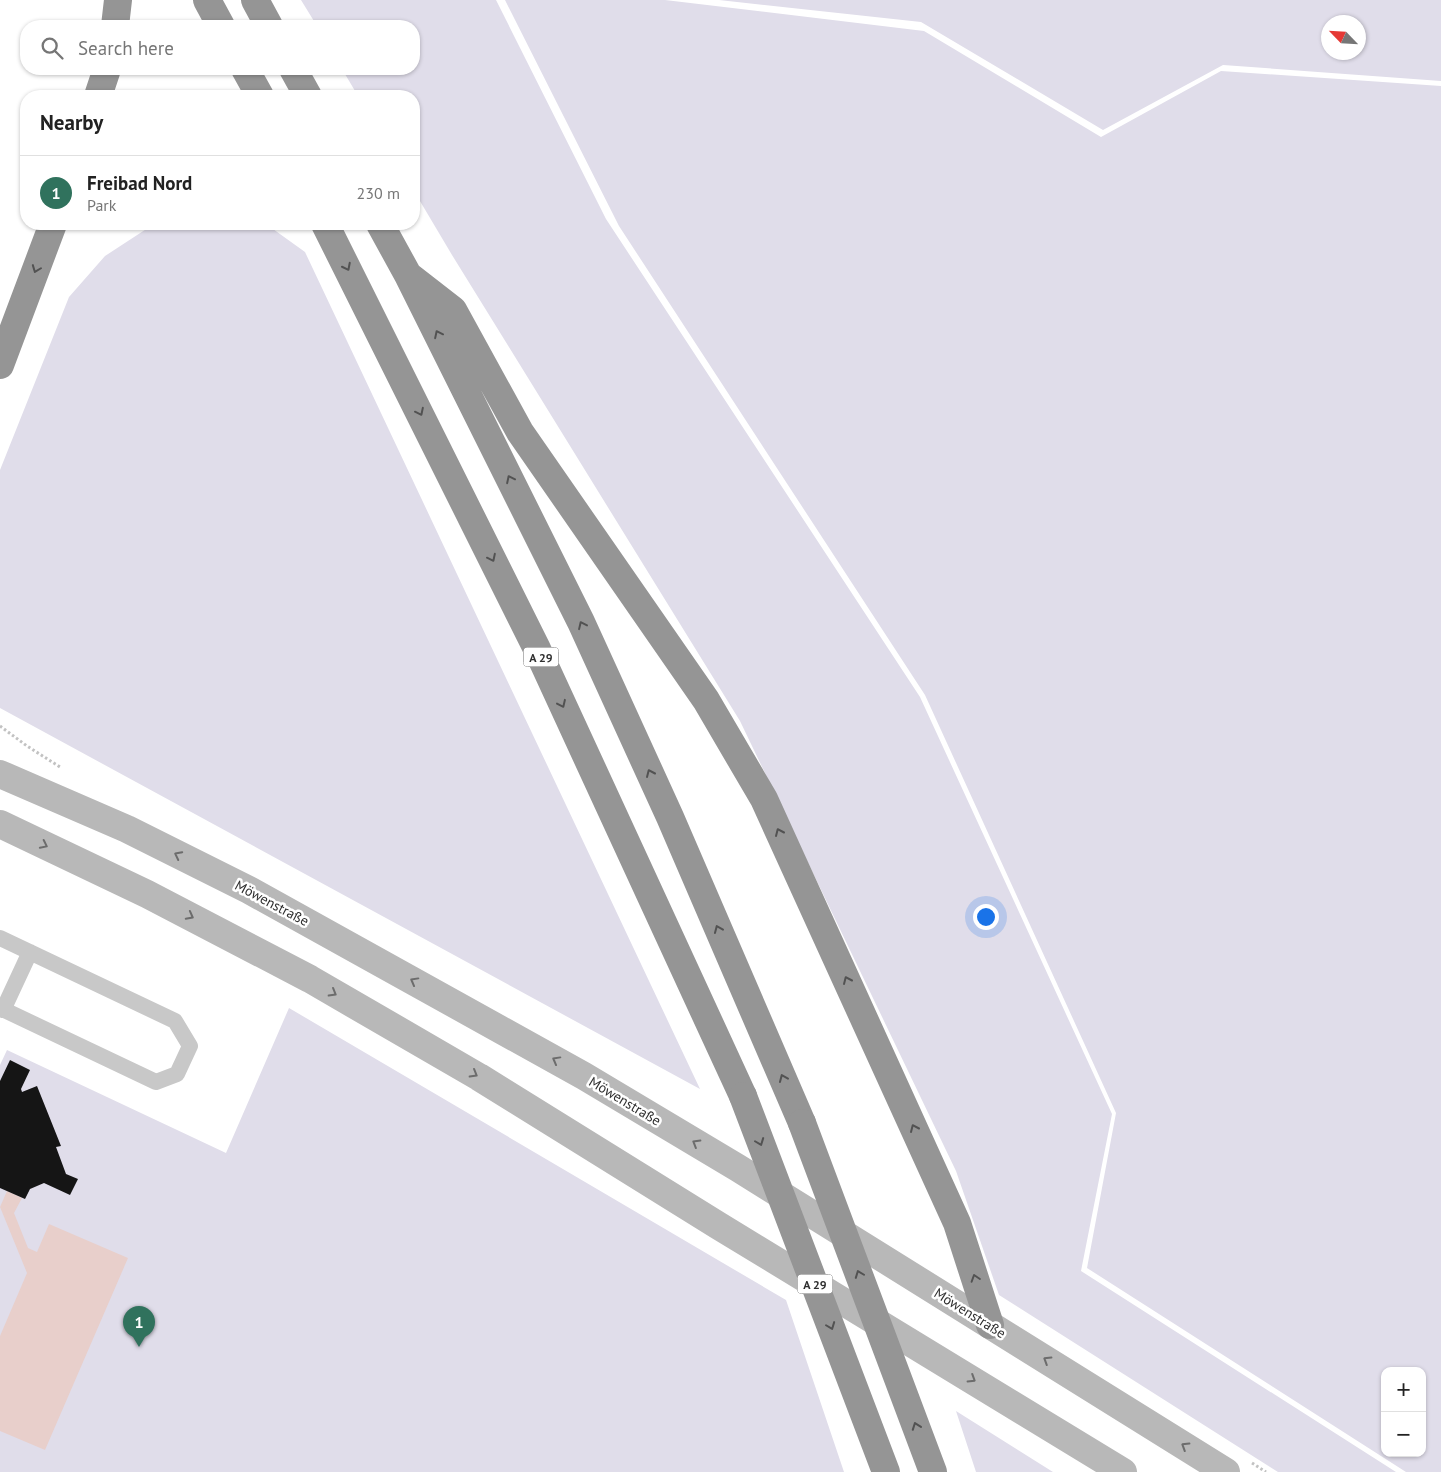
<!DOCTYPE html>
<meta charset="utf-8">
<style>
body{margin:0;font-family:"PT Sans",sans-serif;background:#f2f2f2;color:#222}
.controls{position:absolute;right:15px;bottom:15px;display:grid;overflow:hidden;border-radius:10px;box-shadow:0 1px 4px #0004}
.controls button{width:45px;height:45px;display:grid;place-items:center;padding:0;border:0;border-bottom:1px solid #e0e0e0;background:#fff;color:#222;font:25px sans-serif}
.compass{position:absolute;left:1321px;top:15px;width:45px;height:45px;border-radius:50%;background:#fff;box-shadow:0 1px 4px #0004;rotate:295deg}
.you{position:absolute;left:985px;top:916px;width:18px;height:18px;margin:-12px;border:4px solid #fff;border-radius:50%;background:#1a73e8;box-shadow:0 0 0 8px #1a73e833}
.badge{display:grid;place-items:center;width:32px;height:32px;border-radius:50%;background:#30725d;color:#fff;font-size:16px;font-weight:700}
.pin{position:absolute;translate:-50% -41px;filter:drop-shadow(0 1px 2px #0008)}
.pin::after{content:'';position:absolute;top:26px;width:18px;height:15px;background:inherit;clip-path:polygon(0 0,100% 0,50% 100%)}
.list{margin:0;padding:0;list-style:none}
h2{display:flex;justify-content:space-between;align-items:center;height:65px;margin:0;padding:0 20px;font-size:21px}
h2 small{font-size:16px;font-weight:400;color:#767676}
.list li{display:grid;grid-template-columns:32px 1fr auto;gap:15px;align-items:center;box-sizing:border-box;height:75px;padding:0 20px;border-top:1px solid #e0e0e0}
.list b{display:block;font-size:19px;white-space:nowrap}
.list p{margin:0;font-size:16px;white-space:nowrap;color:#767676}
.list em{font-size:16px;font-style:normal;color:#767676}
.icon{flex:none;width:28px;height:28px;fill:none;stroke:currentColor;stroke-width:2;stroke-linecap:round;stroke-linejoin:round}
.map{position:relative;flex:none;width:1441px;height:1472px;overflow:hidden}
.search{position:absolute;background:#fff;box-shadow:0 1px 4px #0004;left:20px;top:20px;width:400px;height:55px;display:flex;align-items:center;gap:12px;box-sizing:border-box;padding:0 18px;border-radius:20px;color:#767676;font-size:19px}
.panel{position:absolute;background:#fff;box-shadow:0 1px 4px #0004;left:20px;top:90px;width:400px;height:140px;border-radius:20px}
.map>svg:first-child{display:block}
.green{fill:#e0ddea;fill-rule:evenodd}
.water{fill:#e8cfcb}
.building{fill:#151515}
.lines{fill:none;stroke-linecap:round;stroke-linejoin:round}
.path{stroke:#c2c2c2;stroke-width:3;stroke-dasharray:2.5 2.5;stroke-linecap:butt}
.lane{stroke:#c8c8c8;stroke-width:16}
.secondary{stroke:#b8b8b8;stroke-width:28}
.highway{stroke:#959595;stroke-width:28}
.highway-bridge{stroke:#959595;stroke-width:28}
.oneway{stroke:#525252}
.oneway2{stroke:#6c6c6c}
.labels{text-anchor:middle;dominant-baseline:central;stroke-width:5;stroke-linejoin:round;paint-order:stroke}
.shield{fill:#fff;stroke:#6d6d6d;stroke-width:1}
.shield-label{font-size:12px;font-weight:bold;fill:#2e2e2e}
.street-label{font-size:14px;fill:#2e2e2e;stroke:#fff}
</style>
<div class="map">
<svg width="1441" height="1472" viewBox="0 0 1441 1472">
<rect width="100%" height="100%" fill="#fff"/>
<path class="green" d="M301 0H496L606 219 920 697 1112 1114 1081 1271 1396 1472H1278L999 1295 956 1171 740 721 452 255 414 191V96H358L342 69H414V26H317Z
M505 0H665L924 31 1101 137 1221 71 1441 86V1472H1406L1087 1268 1116 1113 925 695 619 226ZM1385 1371H1422V1453H1385Z
M719 0H1441V81L1223 65 1103 130 921 22ZM1358 22V52H1328V22Z
M154 224H266L305 252 700 1089 0 708V470L69 297 105 256Z
M289 1008 786 1300 844 1472H0V1065L7 1050 226 1153Z
M956 1411 1053 1472H976Z"/>
<path class="water" d="M7 1191 22 1198 14 1213 28 1248 37 1252 49 1224 128 1258 45 1450 0 1431V1336L27 1273 0 1207Z"/>
<path class="building" d="M10 1060 30 1070 21 1089 22 1092 37 1086 61 1146 56 1147 66 1174 78 1179 70 1195 44 1183 30 1189 25 1199 0 1188V1081Z"/>
<g class="lines">
<path class="path" d="M0 726 27 746 60 767
M1252 1463 1266 1472"/>
<path class="lane" d="M0 938 175 1021 190 1046 177 1074 156 1082 0 1008
M3 1010 30 952"/>
<path class="secondary" d="M0 774 127 829 249 890 584 1076 738 1168 1226 1472
M0 824 147 894 310 979 479 1077 719 1226 1123 1472"/>
<path class="highway" d="M207 0 221 26
M255 0 269 26
M115 26 118 0
M245 69 260 96
M293 69 308 96
M98 96 107 69
M325 224 537 649 743 1096
M380 224 408 275 581 622 670 817 802 1123
M408 275 453 310 520 432 706 700 764 799 957 1223 990 1325
M0 365 53 224"/>
<path class="highway-bridge" d="M743 1096 886 1472
M802 1123 933 1472"/>
</g>
<defs><path id="oneway-chevron" d="M-2-3.5L2.5 0L-2 3.5" fill="none" stroke-width="1.6" stroke-linecap="round" stroke-linejoin="round" transform="scale(1.25)"/></defs>
<g class="oneway">
<use href="#oneway-chevron" transform="translate(347 267) rotate(63)"/>
<use href="#oneway-chevron" transform="translate(36 269) rotate(111)"/>
<use href="#oneway-chevron" transform="translate(438 334) rotate(-116)"/>
<use href="#oneway-chevron" transform="translate(420 412) rotate(64)"/>
<use href="#oneway-chevron" transform="translate(510 479) rotate(-116)"/>
<use href="#oneway-chevron" transform="translate(492 558) rotate(64)"/>
<use href="#oneway-chevron" transform="translate(582 625) rotate(-115)"/>
<use href="#oneway-chevron" transform="translate(562 704) rotate(65)"/>
<use href="#oneway-chevron" transform="translate(650 773) rotate(-114)"/>
<use href="#oneway-chevron" transform="translate(779 832) rotate(-114)"/>
<use href="#oneway-chevron" transform="translate(718 929) rotate(-113)"/>
<use href="#oneway-chevron" transform="translate(847 980) rotate(-114)"/>
<use href="#oneway-chevron" transform="translate(783 1078) rotate(-113)"/>
<use href="#oneway-chevron" transform="translate(914 1128) rotate(-114)"/>
<use href="#oneway-chevron" transform="translate(760 1142) rotate(69)"/>
<use href="#oneway-chevron" transform="translate(859 1274) rotate(-111)"/>
<use href="#oneway-chevron" transform="translate(975 1278) rotate(-108)"/>
<use href="#oneway-chevron" transform="translate(831 1326) rotate(69)"/>
<use href="#oneway-chevron" transform="translate(916 1426) rotate(-110)"/>
</g>
<g class="oneway2">
<use href="#oneway-chevron" transform="translate(44 845) rotate(26)"/>
<use href="#oneway-chevron" transform="translate(178 855) rotate(-153)"/>
<use href="#oneway-chevron" transform="translate(190 916) rotate(28)"/>
<use href="#oneway-chevron" transform="translate(414 981) rotate(-151)"/>
<use href="#oneway-chevron" transform="translate(333 993) rotate(30)"/>
<use href="#oneway-chevron" transform="translate(556 1060) rotate(-151)"/>
<use href="#oneway-chevron" transform="translate(474 1074) rotate(30)"/>
<use href="#oneway-chevron" transform="translate(696 1143) rotate(-149)"/>
<use href="#oneway-chevron" transform="translate(1047 1360) rotate(-148)"/>
<use href="#oneway-chevron" transform="translate(972 1379) rotate(32)"/>
<use href="#oneway-chevron" transform="translate(1185 1446) rotate(-148)"/>
</g>
<g class="labels">
<g class="shield">
<rect x="523.5" y="647.5" width="35" height="19" rx="4"/>
<rect x="797.5" y="1274.5" width="35" height="19" rx="4"/>
</g>
<g class="shield-label">
<text x="541" y="657">A 29</text>
<text x="815" y="1284">A 29</text>
</g>
<g class="street-label">
<text transform="translate(272 903) rotate(28)">Möwenstraße</text>
<text transform="translate(625 1101) rotate(31)">Möwenstraße</text>
<text transform="translate(970 1313) rotate(32)">Möwenstraße</text>
</g>
</g>
</svg>
<div class="controls">
<button>+</button>
<button>−</button>
</div>
<svg class="compass" viewBox="-18 -18 36 36"><path d="M0-13l5 13h-10z" fill="#e53935"/><path d="M0 13l5-13h-10z" fill="#767676"/></svg>
<div class="you"></div>
<div class="pin badge" style="left:139px;top:1347px">1</div>
<div class="search"><svg class="icon" aria-label="search" viewBox="0 0 24 24"><circle cx="10" cy="10" r="6"/><path d="M15 15l6 6"/></svg>Search here</div>
<section class="panel">
<h2>Nearby<small></small></h2>
<ul class="list">
<li><span class="badge">1</span><div><b>Freibad Nord</b><p>Park</p></div><em>230 m</em></li>
</ul>
</section>
</div>
